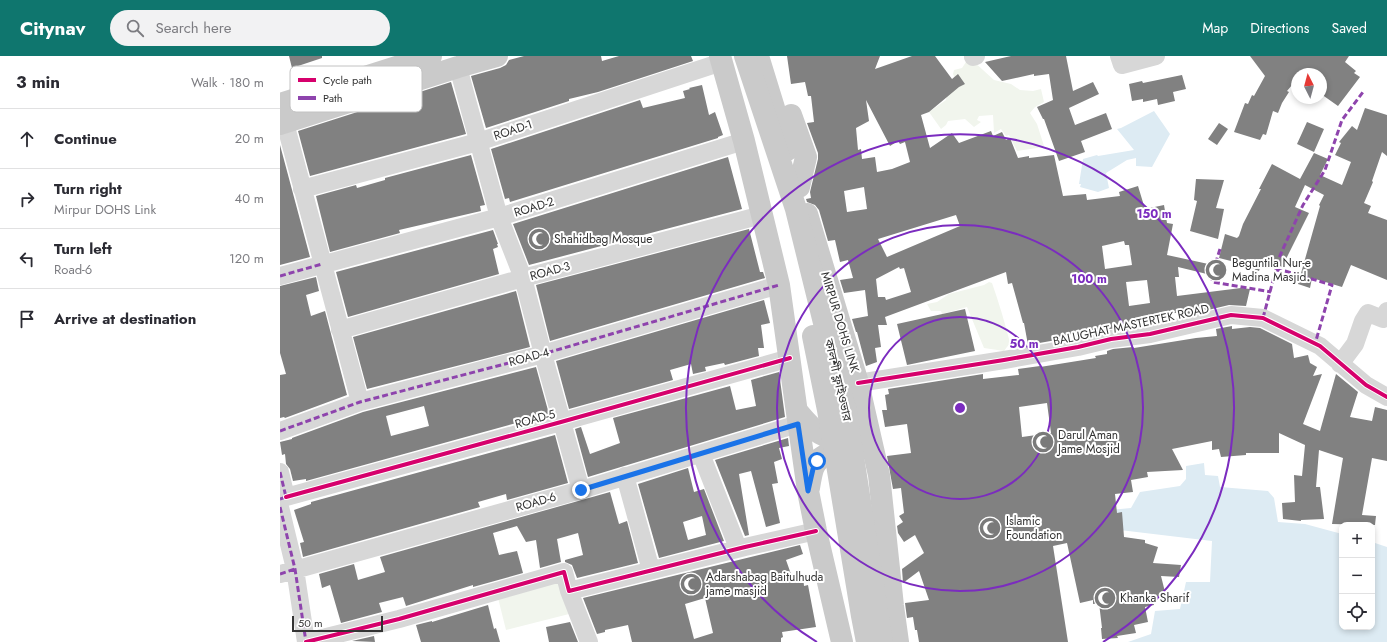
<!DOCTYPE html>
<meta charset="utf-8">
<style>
body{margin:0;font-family:Jost,"Noto Sans Bengali",sans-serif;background:#f2f2f3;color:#2b2b33}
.controls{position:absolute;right:12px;bottom:12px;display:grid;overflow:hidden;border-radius:8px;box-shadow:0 2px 6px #0003}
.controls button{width:36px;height:36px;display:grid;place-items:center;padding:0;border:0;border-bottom:1px solid #e1e1e2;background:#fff;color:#2b2b33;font:20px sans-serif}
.compass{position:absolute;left:1011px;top:12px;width:36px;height:36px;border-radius:50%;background:#fff;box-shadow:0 2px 6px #0003;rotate:354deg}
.scale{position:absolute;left:12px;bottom:10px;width:91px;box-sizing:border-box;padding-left:4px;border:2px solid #333;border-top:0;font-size:11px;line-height:14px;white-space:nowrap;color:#333;-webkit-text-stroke:3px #fff;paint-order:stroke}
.stop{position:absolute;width:12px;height:12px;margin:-9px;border:3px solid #1a73e8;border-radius:50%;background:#fff}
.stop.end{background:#1a73e8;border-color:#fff;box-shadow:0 1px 4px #0008}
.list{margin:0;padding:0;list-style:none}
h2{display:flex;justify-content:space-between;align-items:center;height:52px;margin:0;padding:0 16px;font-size:17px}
h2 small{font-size:13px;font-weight:400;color:#7c7c81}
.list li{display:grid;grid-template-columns:26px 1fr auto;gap:12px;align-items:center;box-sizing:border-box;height:60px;padding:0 16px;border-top:1px solid #e1e1e2}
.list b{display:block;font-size:15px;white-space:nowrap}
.list p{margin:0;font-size:13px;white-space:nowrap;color:#7c7c81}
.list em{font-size:13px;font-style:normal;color:#7c7c81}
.icon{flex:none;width:22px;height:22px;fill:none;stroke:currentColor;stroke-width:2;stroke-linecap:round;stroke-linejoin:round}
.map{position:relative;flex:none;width:1107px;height:586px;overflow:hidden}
header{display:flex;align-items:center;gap:24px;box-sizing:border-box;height:56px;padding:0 20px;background:#0f766e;color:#fff}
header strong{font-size:19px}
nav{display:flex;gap:22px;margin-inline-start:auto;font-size:14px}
.search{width:280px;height:36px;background:#f2f2f3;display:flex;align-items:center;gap:10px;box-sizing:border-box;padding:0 14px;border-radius:22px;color:#7c7c81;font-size:15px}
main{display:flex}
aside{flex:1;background:#fff}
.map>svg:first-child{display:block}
.green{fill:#f1f5ed}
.water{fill:#ddebf3}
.building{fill:#818181;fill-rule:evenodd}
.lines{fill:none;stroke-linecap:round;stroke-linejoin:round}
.minor{stroke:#d7d7d7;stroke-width:18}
.major{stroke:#cacaca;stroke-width:22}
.major-bridge{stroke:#cacaca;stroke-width:22}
.quiet{stroke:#8e44ad;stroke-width:3;stroke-dasharray:6 3;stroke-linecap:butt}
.cycleway-casing{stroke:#fff;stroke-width:6}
.cycleway{stroke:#d6006c;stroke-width:4}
.route{stroke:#1a73e8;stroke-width:5}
.ring{fill:none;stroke:#7b2cbf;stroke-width:2}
.labels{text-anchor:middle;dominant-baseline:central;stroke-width:4;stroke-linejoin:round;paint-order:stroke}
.street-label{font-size:12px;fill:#333;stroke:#fff}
.poi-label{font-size:12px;fill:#333;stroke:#fff;text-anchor:start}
.key{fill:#fff;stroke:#c2c2c2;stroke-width:1}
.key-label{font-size:11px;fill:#333}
.centre{fill:#7b2cbf;stroke:#fff;stroke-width:2}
.ring-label{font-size:12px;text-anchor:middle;font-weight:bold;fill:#7b2cbf;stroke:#fff;stroke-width:4;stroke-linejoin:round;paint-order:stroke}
</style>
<header>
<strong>Citynav</strong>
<div class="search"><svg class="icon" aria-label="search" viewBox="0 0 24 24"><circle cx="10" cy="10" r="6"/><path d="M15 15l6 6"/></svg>Search here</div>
<nav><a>Map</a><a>Directions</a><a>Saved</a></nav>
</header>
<main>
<aside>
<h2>3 min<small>Walk · 180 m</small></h2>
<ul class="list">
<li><svg class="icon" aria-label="ahead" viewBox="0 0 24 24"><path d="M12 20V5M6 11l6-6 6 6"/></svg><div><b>Continue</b></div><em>20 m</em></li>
<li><svg class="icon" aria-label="right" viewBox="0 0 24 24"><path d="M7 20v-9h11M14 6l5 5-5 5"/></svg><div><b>Turn right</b><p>Mirpur DOHS Link</p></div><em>40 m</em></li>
<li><svg class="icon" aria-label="left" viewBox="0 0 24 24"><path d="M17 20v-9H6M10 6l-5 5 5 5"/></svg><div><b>Turn left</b><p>Road-6</p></div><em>120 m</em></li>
<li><svg class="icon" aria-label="arrive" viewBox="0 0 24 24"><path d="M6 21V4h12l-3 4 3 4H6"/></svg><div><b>Arrive at destination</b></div></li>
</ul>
</aside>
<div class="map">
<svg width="1107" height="586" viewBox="0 0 1107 586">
<rect width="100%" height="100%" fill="#fff"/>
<path class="green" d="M692 4 714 24 731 28 740 34 753 35 761 33 764 46 755 51 750 57 757 68 764 90 757 92 737 95 729 79 726 80 721 73 714 77 713 59 699 60 697 64 701 66 694 71 685 63 668 65 666 69 661 73 649 56 666 44 667 37 679 31 673 18 674 14 682 12 686 6Z
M709 226 712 227C719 247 725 267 730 287L724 295 704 292 687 251 662 258 661 255H651L647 248 657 246 669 238 704 229Z
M285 523 293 557 226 574 218 542Z"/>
<path class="water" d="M874 55 890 78 872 111 856 110V102L847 104 826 117 829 132 818 136 800 131 801 128H799L803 103 817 99 818 100 854 94 837 73 841 72Z
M924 407 925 419 938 420 940 431 988 435 994 442 998 466 1025 468 1062 478V571H1092V486L1107 491V586H848L871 578 875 555 900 553 906 526H930L932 485 823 472 830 454 851 452 860 436 900 430 906 423V410Z"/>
<path class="building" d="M9 0H42V2L12 12Z
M244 0H321L322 5 339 0H411L413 5 318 36 289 43V45L206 72 191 20 220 12 226 9 229 4Z
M507 0H600L595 13 632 0H655L672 23 678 18 685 28 679 31 649 56 641 59 650 92 672 77 679 87 711 75 713 80 722 76 726 84 730 82 738 102 749 100V102L774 99 783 140 806 138 807 144 840 140 839 136 858 130 865 153 884 149 887 167 893 168 887 199 933 209 931 219 898 211 899 221H895L897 240 961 232 970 233 966 250 949 249 903 260 902 256 866 261 867 268 830 273 812 277V274L782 280V283L748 289 744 267H743L732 227 728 228 726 216 605 261 607 269H598L601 291 595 292 597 306 586 310 577 276H576L572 263 588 260 585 234 564 237 560 224 573 222 568 204 560 206 555 184 548 185 539 154 535 149 527 146 526 143 531 142 530 136 538 103V97L527 67 534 66 531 40H528L525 26 511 28ZM586 44 610 90 618 85 620 88 625 86 630 106 612 113 597 116 595 101 582 103 581 93 578 94 576 72 589 65ZM584 131 587 153 567 156 564 135ZM676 159 680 170 607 201 598 183ZM844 185 845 189H849L852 209 825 213 822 190ZM619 211 620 213 624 212 631 236 606 244 605 241H598L596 223ZM867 224 870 247 849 250 846 226Z
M731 0H786L793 35 813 26 819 38 789 52 795 69 826 57 832 73 801 85 805 96 779 105 764 63H763L757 51 773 44 769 18 754 20V18L722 25 705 6Z
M970 0H1069L1065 6 1076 15 1074 17 1080 21 1058 50 1041 38V34L1046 28 1041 24V18H1017V23L1007 35 1009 36 1002 47 998 57 993 55 986 79 983 78 980 84 954 76 965 47 968 48 972 39 974 40 985 20Z
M902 19 906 33 893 36 895 45 878 49 877 43 863 46V43L852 45 849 28 862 25 863 27Z
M171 26 186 78 30 120 18 75Z
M422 29 429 59 435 56 443 79 438 81V82L230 146 229 142 225 143 211 93 360 44 363 52 405 42 403 35 410 33 409 32Z
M1085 52 1107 59V100L1102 96 1092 125 1093 126 1084 147 1091 150 1088 157 1107 164V224L1071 209 1062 231 1032 222 1030 232 1018 228 1040 150 1039 149 1044 139 1025 129 1015 151 1029 157 1002 211 983 202 979 215 959 208V207L939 202 945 178 957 182 959 180 963 168 981 133H979L992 108 1020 123 1034 97 1048 103 1040 119 1062 129 1071 106 1055 99 1061 87 1059 86 1072 70 1077 74Z
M1027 66 1044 73 1034 96 1017 88Z
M939 67 948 73 937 89 928 83Z
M0 89 30 201 0 209Z
M191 99 205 149 200 150 201 155 119 174 120 177 50 196 36 140 76 129 77 132 105 124V122Z
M448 101 462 153 249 209 233 168Z
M916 123 944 124 936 152 944 153 938 183 910 175 917 145 914 144Z
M469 173 480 216H483L485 222 270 285 256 229Z
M213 174 218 188H217L218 191 213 193 219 218 68 261 56 216Z
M36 221 39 235 26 239 31 260 45 255 67 339 5 362 4 361 0 362V319L6 318 0 297V230Z
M236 235 250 291 87 333 73 281Z
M484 244 490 267 481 269 484 292H478L479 300 445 309 444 307 425 311 426 315 413 318 411 308 390 314 393 324 289 353 276 305Z
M685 253 695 295 627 309 617 268Z
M952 270V273L970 271 980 272 1012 288 1014 302 1028 299 1030 307 1037 311 1033 320 1042 318 1023 368 1040 375 1056 318 1078 336 1070 361 1092 365 1095 351 1107 354V405L1092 402 1082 459 1096 460 1095 469 1052 468 1063 402 1039 394 1036 431H1040L1044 463 1021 464V465L1003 463 1002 447 1015 446 1014 419 1022 420 1025 389 999 377V397H966V399L941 401 939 393 932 394V385L892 393 903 414 867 416 868 421 851 424 853 436 835 438 837 457 842 456 844 481 865 484V487L878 491 873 507 901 509 899 521 881 520 886 540 873 543 874 549 865 551 868 566 854 569 856 577 837 580 838 582 822 583 821 572H822L819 547 813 548V544L800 547 787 487 773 490 788 586H639L637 574H635L633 561 627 562 625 547 649 544 639 515 623 527 622 513 644 497 635 479 624 486 618 477 617 470 623 466 619 460 624 457 621 432 613 433 607 400 631 397 627 368 605 371 602 354H607L605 339 609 338 608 333 703 318V323L739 319 738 313 760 310V311L816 302 815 300 827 298V295L833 293 853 291 854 292 916 282 937 280 936 273ZM767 347 771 377 742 381 739 351Z
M256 311 269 358 26 425V423L13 425 10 413 6 408 5 398 2 399 0 386 12 383V382L83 356ZM144 350 149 370 111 380 106 360Z
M499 316 505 361 308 421 295 373 301 371 310 398 340 387 333 362 450 330 456 354 476 350 471 324Z
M275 379 288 427 227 444 226 438 198 446 200 451 23 501 20 487 24 486 14 454 31 448V446Z
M508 382 509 390 499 392 502 403 494 406 498 427 492 428 500 467 486 471 471 415 459 418 469 479 465 480 435 404Z
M408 412 414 436 424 433 444 485 379 502 358 428ZM422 460 426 479 408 484 403 466Z
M330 436 339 468 347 465 358 507 297 522 292 509 285 506V504L303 499 298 477 277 483 281 506 260 512 256 484 246 486 237 470 213 477 219 499 237 495 243 517 193 531V529L126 550 123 541 99 547 102 556 61 567 50 529 42 532 39 518 74 508 78 524 105 516 100 501Z
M520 489 523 498 506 504 512 521 523 520 524 530 528 529 536 571 502 576 503 581 501 582V586H352L348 569 325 574V576L317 578 303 542ZM425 542 433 577 414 583 405 548Z
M208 549 214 573 216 572 220 586H141L136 569 152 565V566Z
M290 566 298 586H269L266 571Z
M94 580 95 586 72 585Z"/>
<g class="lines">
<path class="minor" d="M839 0 842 9 876 0
M693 1 696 0
M178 11 219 161 243 222 263 298 301 434
M5 67 80 346
M22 133 198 86 442 6
M0 220 219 161 464 85
M60 274 243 222 482 159
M1060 308 1075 288 1083 265 1088 257 1103 263 1107 255
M578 327 724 304 798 291 831 283 870 278 951 259 983 262 1040 290 1086 329 1107 341
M0 375 80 346 263 298 499 229
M421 398 458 492
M0 416 6 441 0 443
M345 420 371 514
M6 441 281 366 510 302
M0 451 15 513 26 586
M0 518 301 434 518 368
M289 535 309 586
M26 586 119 563 284 516 289 535 465 491 536 475"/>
<path class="major" d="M440 0 464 85 499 229 528 435 536 475 562 586
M478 0 507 94
M0 48 151 0
M511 59 526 101 519 131
M0 68 178 11 217 0
M527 158 578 327 599 419 613 550 618 586
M517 355C532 373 544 389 569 376
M529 432C530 426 531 419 533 413 539 397 558 392 573 397"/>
<path class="major-bridge" d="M465 0 516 153 566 356 602 586
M533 280 548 354 582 560 587 586"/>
<path class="quiet" d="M940 193 934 212 932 226 991 236
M996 214 1005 215 1052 229 1035 288
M0 220 42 208
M983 262 999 202 1007 184 1023 149 1045 114 1062 64 1083 36
M0 375 80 346 263 298 499 229
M0 416 6 441 0 443
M0 451 15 513 26 586
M0 518 15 513"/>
<g class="cycleway-casing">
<path id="cycleway" d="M578 327 724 304 798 291 831 283 870 278 951 259 983 262 1040 290 1086 329 1107 341
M6 441 281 366 510 302
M26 586 119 563 284 516 289 535 465 491 536 475"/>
</g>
<use href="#cycleway" class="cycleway"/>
</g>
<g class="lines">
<path class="route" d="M301 434 518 368 528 435 533 413 537 405"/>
</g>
<g class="ring">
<circle cx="680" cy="352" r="91"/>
<circle cx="680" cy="352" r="183"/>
<path d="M537 586A274 274 0 1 1 823 586"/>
</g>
<defs>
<g id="mosque-disc" transform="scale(1.15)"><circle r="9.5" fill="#7a7a7a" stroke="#fff"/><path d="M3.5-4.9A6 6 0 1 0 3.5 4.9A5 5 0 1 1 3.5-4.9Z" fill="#fff"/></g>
</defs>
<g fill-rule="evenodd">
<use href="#mosque-disc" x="259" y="183"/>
<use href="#mosque-disc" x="936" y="214"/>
<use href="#mosque-disc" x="763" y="386"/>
<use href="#mosque-disc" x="710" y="472"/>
<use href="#mosque-disc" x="411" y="528"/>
<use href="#mosque-disc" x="825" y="542"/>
</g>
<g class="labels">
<g class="street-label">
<text transform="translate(233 74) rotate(-18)">ROAD-1</text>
<text transform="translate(254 151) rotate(-17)">ROAD-2</text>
<text transform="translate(270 215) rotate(-15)">ROAD-3</text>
<text transform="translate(560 266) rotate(73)">MIRPUR DOHS LINK</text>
<text transform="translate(851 269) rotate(-12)">BALUGHAT MASTERTEK ROAD</text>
<text transform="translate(249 301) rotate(-15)">ROAD-4</text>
<text transform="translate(558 324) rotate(77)">কালশী ফ্লাইওভার</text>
<text transform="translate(255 363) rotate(-15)">ROAD-5</text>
<text transform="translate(256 446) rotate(-16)">ROAD-6</text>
</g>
<g class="poi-label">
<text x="274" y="183">Shahidbag Mosque</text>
<text x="952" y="207">Beguntila Nur-e<tspan x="952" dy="14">Madina Masjid.</tspan></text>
<text x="778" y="379">Darul Aman<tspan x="778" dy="14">Jame Mosjid</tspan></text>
<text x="726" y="465">Islamic<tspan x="726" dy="14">Foundation</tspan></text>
<text x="426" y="521">Adarshabag Baitulhuda<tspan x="426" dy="14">jame masjid</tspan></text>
<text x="840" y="542">Khanka Sharif</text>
</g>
</g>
<rect x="10" y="10" width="132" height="46" rx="6" class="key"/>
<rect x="18" y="22" width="18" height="4" fill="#d6006c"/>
<rect x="18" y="40" width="18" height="4" fill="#8e44ad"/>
<g class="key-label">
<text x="43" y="28">Cycle path</text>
<text x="43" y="46">Path</text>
</g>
<circle cx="680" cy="352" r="6" class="centre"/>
<g class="ring-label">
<text x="874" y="162">150 m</text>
<text x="809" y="227">100 m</text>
<text x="744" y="292">50 m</text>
</g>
</svg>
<div class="controls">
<button>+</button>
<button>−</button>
<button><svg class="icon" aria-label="locate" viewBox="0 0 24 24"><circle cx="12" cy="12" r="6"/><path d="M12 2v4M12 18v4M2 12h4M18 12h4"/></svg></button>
</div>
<svg class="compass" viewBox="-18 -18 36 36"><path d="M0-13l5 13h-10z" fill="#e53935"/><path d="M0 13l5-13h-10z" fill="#7c7c81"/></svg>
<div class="scale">50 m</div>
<div class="stop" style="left:537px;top:405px"></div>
<div class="stop end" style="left:301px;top:434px"></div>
</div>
</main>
